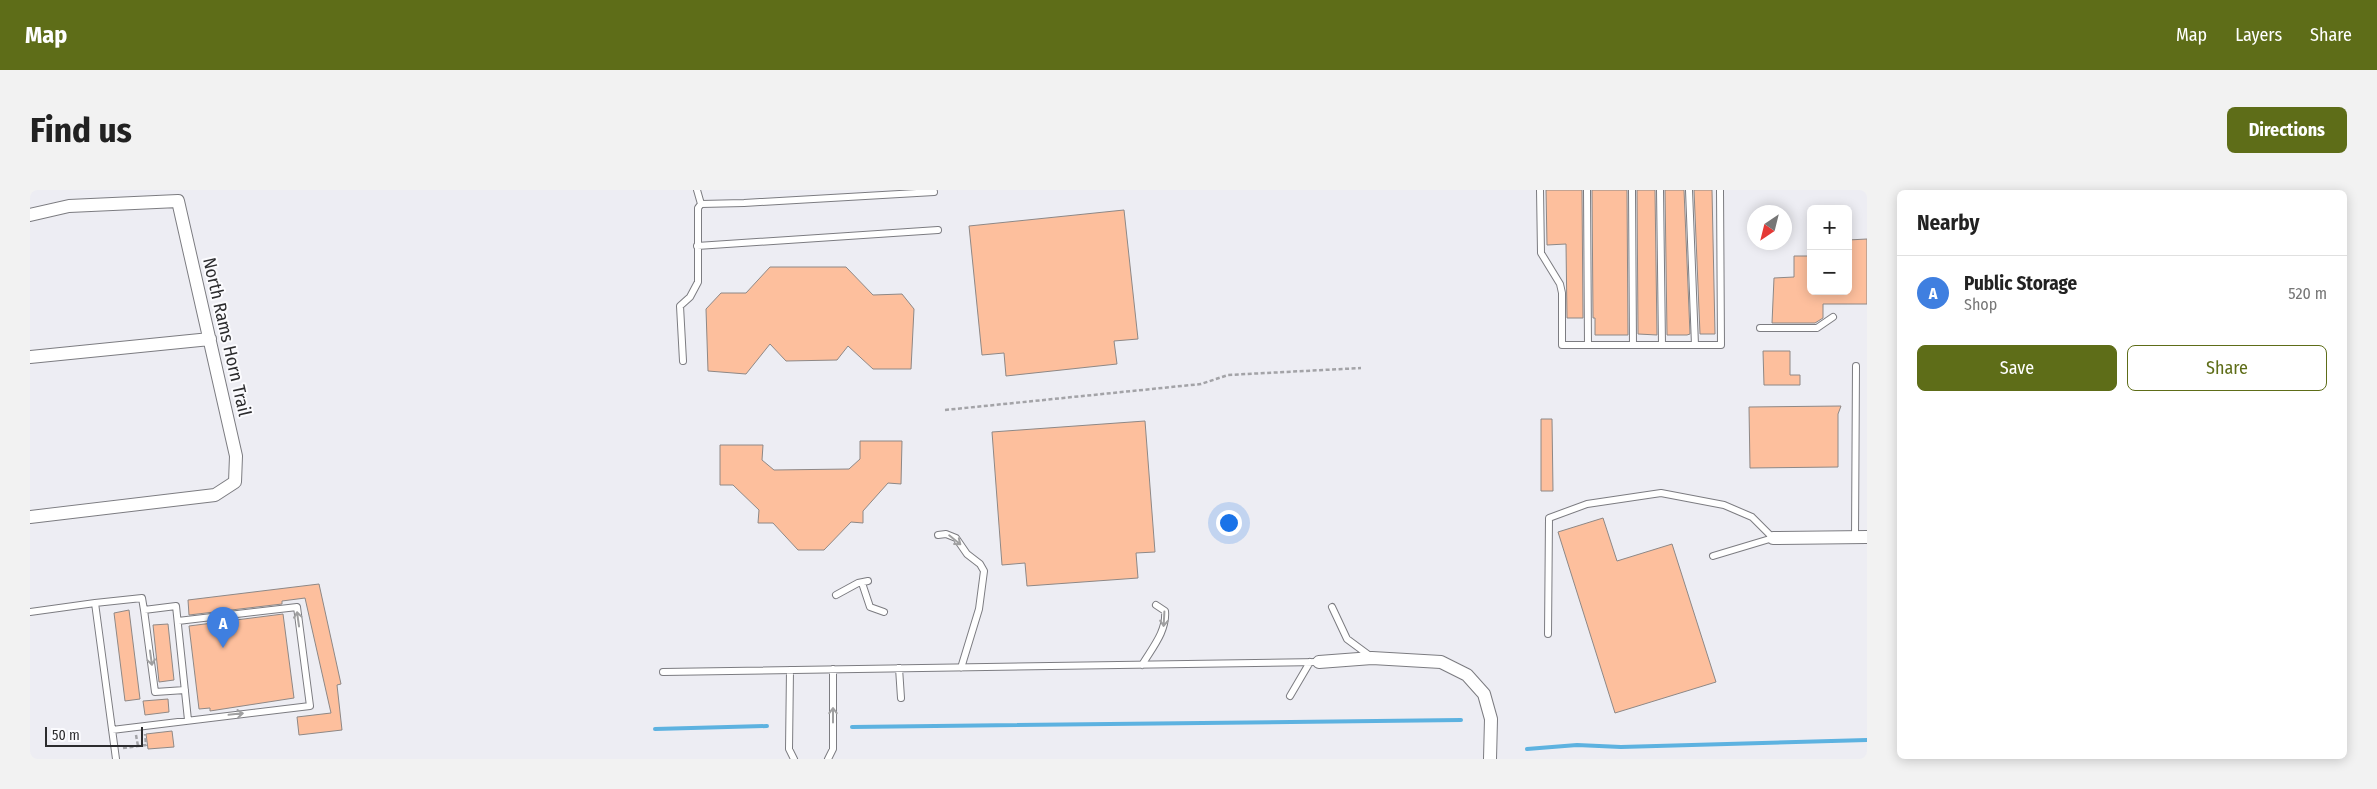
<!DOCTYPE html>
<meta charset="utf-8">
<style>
body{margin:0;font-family:"Fira Sans Condensed",sans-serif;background:#f2f2f2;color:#222}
.controls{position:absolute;right:15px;top:15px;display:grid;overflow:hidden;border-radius:8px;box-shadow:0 2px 12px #0003}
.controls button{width:45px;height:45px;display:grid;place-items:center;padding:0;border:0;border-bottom:1px solid #e0e0e0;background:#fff;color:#222;font:25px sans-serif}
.compass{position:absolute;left:1717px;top:15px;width:45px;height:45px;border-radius:50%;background:#fff;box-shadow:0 2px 12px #0003;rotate:215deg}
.scale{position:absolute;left:15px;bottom:12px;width:98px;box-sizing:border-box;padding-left:5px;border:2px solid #2c2c2e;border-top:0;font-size:14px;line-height:18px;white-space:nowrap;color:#2c2c2e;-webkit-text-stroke:4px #fbfbfe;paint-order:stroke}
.you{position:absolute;left:1198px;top:332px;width:18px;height:18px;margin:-12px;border:4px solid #fff;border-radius:50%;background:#1a73e8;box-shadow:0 0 0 8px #1a73e833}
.badge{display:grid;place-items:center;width:32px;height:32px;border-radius:50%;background:#5e6d18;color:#fff;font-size:16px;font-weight:700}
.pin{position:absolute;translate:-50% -41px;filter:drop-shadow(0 1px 2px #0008)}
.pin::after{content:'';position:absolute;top:26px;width:18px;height:15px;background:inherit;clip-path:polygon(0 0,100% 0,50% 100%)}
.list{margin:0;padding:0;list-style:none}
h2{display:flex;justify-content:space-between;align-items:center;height:65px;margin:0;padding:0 20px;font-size:21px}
h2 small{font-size:16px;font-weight:400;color:#767676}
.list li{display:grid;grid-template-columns:32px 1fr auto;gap:15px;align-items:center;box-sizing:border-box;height:75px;padding:0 20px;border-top:1px solid #e0e0e0}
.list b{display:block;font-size:19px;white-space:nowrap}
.list p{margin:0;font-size:16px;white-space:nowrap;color:#767676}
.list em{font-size:16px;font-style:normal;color:#767676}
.actions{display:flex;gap:10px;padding:15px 20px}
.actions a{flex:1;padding:11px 0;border:1px solid #5e6d18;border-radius:8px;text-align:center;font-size:18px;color:#5e6d18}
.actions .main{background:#5e6d18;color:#fff}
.map{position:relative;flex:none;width:1837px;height:569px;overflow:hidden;border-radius:8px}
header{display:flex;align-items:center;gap:30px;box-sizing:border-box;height:70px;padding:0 25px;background:#5e6d18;color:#fff}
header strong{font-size:24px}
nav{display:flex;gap:28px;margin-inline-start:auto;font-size:18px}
.intro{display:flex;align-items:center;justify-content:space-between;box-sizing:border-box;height:120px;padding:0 30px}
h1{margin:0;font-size:35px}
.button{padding:12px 22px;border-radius:8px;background:#5e6d18;color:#fff;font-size:18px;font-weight:700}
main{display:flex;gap:30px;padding:0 30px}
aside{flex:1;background:#fff;border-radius:8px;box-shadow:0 2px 12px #0003}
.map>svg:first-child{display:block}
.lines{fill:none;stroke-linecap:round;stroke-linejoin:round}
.stream{stroke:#5db2e0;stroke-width:4}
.building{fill:#fdbf9d;stroke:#8e8886}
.service-casing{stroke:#7c7c81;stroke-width:8}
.minor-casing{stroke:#7c7c81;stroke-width:14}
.path{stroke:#a3a3a7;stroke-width:2.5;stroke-dasharray:4 2.5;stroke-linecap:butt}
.service{stroke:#fff;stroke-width:6}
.minor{stroke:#fff;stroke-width:12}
.oneway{stroke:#a0a0a1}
.labels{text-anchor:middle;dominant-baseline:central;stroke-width:4;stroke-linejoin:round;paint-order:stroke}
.street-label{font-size:18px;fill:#2c2c2e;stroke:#fbfbfe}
</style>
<header>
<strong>Map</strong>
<nav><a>Map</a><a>Layers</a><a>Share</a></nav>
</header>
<div class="intro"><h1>Find us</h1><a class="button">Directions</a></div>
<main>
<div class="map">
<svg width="1837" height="569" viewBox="0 0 1837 569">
<rect width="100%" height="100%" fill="#ededf3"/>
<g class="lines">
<path class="stream" d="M822 537 1431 530
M625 539 737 536
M1497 559 1547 555 1591 557 1837 550"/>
</g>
<path class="building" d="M1516 0H1552L1553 128H1537L1536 54 1517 55Z
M1562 0H1597L1598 145H1565V128H1563Z
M1607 0H1625L1627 145 1608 144Z
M1635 0H1654L1660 144 1657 145H1637Z
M1664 0H1682L1685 144H1670Z
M1094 20 1108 149 1084 151 1087 174 976 186 974 163 952 165 939 36Z
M1837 49V114H1793V128L1785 133H1742L1744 88 1764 87V66H1781V101H1818V50Z
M740 77H816L843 105 872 104 884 119 881 179H843L818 156 807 170 756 171 740 154 716 184 678 181 676 119 691 103H716Z
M1733 161H1760V185H1770V195H1734Z
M1811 216 1808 224V277L1720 278 1719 217Z
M1511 229H1522L1523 301H1511Z
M1115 231 1125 362 1106 363 1108 388 997 396 995 373 972 375 962 242Z
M830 251H872L871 294 858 293 833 321V333L821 332 794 360H768L743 333H728L729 320 703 295H690V255H733L732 270 744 280 819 279 830 269Z
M1573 328 1587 371 1642 354 1686 492 1585 523 1528 342Z
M289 394 311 494 307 495 312 540 269 545 267 527 301 523 275 408 252 411V414L159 425 158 410Z
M99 420 110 509 95 511 84 423Z
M253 424 264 508 180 521V518L169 519 159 436Z
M138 434 144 490 129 492 123 435Z
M138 509 139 522 115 525 113 511Z
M142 541 144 557 118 559 116 544Z"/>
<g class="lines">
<g class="service-casing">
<path id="service" d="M667 0 671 14
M1510 0 1511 63 1530 94 1532 103V155H1691L1690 0
M1557 0 1558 155
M1602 0 1603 155
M1630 0 1632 155
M1659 0 1665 155
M667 56 908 40
M1730 138H1787L1803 127
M653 171 650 116 660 107 668 92V18L671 14 714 13 904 2
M908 345 916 344 926 348 937 364 950 374 954 381 949 419 931 478
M1825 348 1826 176
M832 393 840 417 854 422
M806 405 828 393 838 391
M65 413 112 408 114 420 146 416 158 530
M1302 417 1317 449 1340 466
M114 420 125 502 155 500
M0 422 65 413 86 569
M1518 444 1519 328 1557 314 1631 303 1694 315 1722 327 1743 348 1683 366
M1112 475C1122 458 1137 441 1135 421L1126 415
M869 478 871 508
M760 480 759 559 764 569
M633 482 1289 472
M1260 506 1280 472
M82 540 280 516 267 417 148 431
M798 569 803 559V479"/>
</g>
<g class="minor-casing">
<path id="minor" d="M0 25 39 16 148 11 206 266 205 292 185 305 0 327
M0 167 180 149
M1743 348 1837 347
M1289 472 1342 468 1411 472 1437 485 1454 504 1461 529 1460 569"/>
</g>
<path class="path" d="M915 220 1171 194 1198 185 1331 178
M106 545 108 556
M93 558 116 555 115 544"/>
<use href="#service" class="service"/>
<use href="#minor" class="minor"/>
</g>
<defs><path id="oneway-shaft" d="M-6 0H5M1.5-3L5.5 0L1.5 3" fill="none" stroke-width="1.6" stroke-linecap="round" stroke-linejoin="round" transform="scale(1.25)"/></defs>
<g class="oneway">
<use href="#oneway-shaft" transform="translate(925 350) rotate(39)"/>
<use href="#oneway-shaft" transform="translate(268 429) rotate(-98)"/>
<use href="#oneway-shaft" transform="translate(1134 429) rotate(93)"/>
<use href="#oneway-shaft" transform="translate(121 468) rotate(82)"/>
<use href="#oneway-shaft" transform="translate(206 524) rotate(-6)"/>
<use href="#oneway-shaft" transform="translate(803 525) rotate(-90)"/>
</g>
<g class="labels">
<g class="street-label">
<text transform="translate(197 147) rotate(77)">North Rams Horn Trail</text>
</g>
</g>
</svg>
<div class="controls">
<button>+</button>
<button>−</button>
</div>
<svg class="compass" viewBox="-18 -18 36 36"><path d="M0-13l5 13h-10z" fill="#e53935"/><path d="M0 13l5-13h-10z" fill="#767676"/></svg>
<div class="scale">50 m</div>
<div class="you"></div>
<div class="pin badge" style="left:193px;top:458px;background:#3f7fe0">A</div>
</div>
<aside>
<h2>Nearby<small></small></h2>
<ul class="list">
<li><span class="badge" style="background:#3f7fe0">A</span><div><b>Public Storage</b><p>Shop</p></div><em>520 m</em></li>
</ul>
<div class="actions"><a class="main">Save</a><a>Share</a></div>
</aside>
</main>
